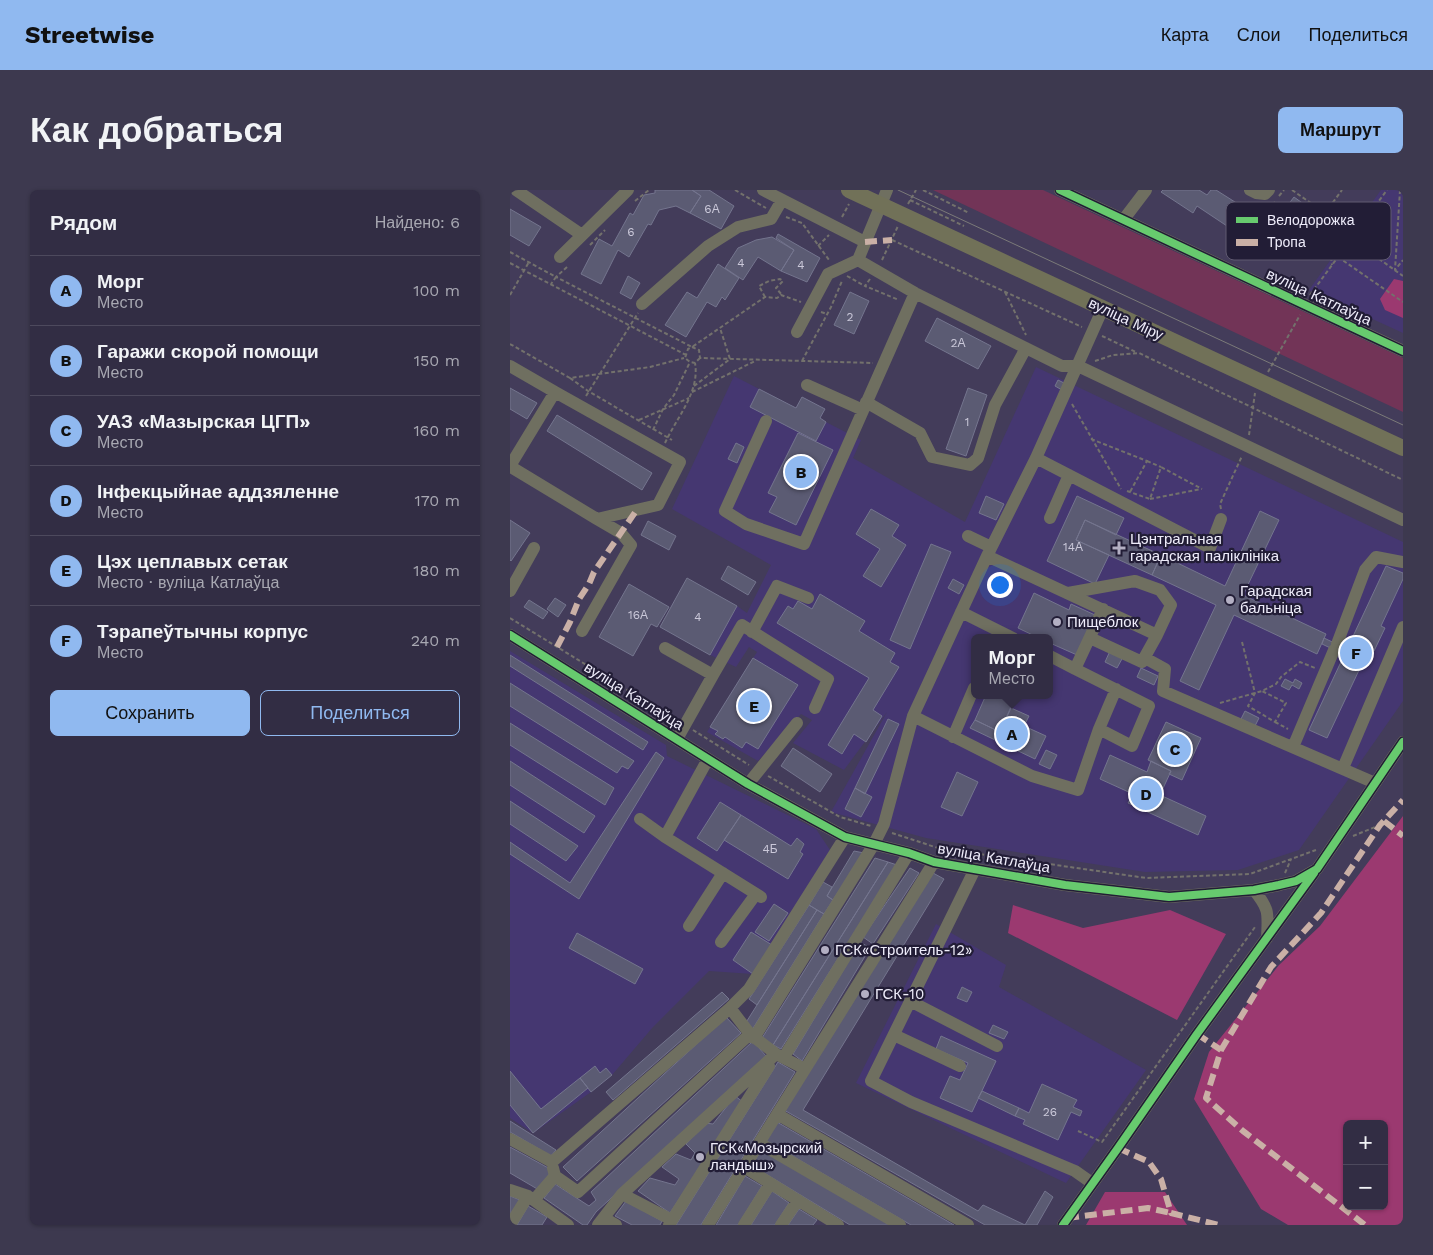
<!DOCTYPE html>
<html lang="ru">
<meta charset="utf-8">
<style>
body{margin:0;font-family:"Work Sans",sans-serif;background:#3d394f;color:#f1f3f6}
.controls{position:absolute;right:15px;bottom:15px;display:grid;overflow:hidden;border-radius:8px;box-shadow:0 1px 4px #0004}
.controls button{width:45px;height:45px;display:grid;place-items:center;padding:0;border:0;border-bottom:1px solid #4d495d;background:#322d44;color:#f1f3f6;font:25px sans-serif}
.you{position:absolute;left:489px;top:394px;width:18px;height:18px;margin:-12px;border:4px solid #fff;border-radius:50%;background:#1a73e8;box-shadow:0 0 0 8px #1a73e833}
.badge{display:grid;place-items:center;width:32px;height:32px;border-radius:50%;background:#90b9f0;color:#111;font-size:16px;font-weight:700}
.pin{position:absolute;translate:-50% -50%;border:2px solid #fff;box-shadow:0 1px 5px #0006}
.popup{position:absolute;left:461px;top:444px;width:82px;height:65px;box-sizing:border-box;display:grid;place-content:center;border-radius:8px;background:#322d44;filter:drop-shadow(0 1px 4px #0005);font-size:16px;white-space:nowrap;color:#a8a8b2}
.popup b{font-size:19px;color:#f1f3f6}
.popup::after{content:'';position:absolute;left:50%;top:100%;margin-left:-10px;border:10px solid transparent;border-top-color:#322d44}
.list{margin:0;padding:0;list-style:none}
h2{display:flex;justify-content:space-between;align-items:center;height:65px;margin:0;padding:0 20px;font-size:21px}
h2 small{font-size:16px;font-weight:400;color:#a8a8b2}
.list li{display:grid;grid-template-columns:32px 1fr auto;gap:15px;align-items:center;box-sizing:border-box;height:70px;padding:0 20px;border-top:1px solid #4d495d}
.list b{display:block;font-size:19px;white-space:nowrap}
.list p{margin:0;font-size:16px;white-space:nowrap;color:#a8a8b2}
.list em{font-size:16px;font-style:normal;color:#a8a8b2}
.actions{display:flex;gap:10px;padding:15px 20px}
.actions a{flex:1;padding:11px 0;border:1px solid #90b9f0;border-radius:8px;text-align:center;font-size:18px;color:#90b9f0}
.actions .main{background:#90b9f0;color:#111}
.map{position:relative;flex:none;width:893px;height:1035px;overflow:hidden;border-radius:8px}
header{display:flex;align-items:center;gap:30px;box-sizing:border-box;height:70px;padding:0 25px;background:#90b9f0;color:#111}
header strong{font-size:24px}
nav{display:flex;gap:28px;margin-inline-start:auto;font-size:18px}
.intro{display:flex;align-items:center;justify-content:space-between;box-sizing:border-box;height:120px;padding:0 30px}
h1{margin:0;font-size:35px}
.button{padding:12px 22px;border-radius:8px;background:#90b9f0;color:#111;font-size:18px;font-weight:700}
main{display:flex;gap:30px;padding:0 30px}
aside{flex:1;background:#322d44;border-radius:8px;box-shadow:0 1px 4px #0004}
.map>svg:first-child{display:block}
.built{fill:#453771;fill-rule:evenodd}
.green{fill:#723457}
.forest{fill:#9b3970;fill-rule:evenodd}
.building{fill:#5b5b73;stroke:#74758e}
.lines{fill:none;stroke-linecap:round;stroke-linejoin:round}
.path{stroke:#73716c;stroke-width:2;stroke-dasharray:4 2.5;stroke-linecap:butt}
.minor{stroke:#6f6f60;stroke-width:12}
.major{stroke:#717158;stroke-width:16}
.tram{stroke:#7b7a79;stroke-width:1}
.quiet{stroke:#cab0a6;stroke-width:6;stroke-dasharray:12 6;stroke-linecap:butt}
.cycleway-casing{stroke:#221d36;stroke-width:11}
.cycleway{stroke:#67ca6e;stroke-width:8}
.poi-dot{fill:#b3afc3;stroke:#221d36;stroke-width:2}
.labels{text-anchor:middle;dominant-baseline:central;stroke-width:4.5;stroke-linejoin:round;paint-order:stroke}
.number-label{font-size:12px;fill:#cac8d9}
.street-label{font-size:15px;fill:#efedfb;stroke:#221d36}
.poi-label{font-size:15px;fill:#efedfb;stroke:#221d36;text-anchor:start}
.key{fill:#221d36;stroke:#605b71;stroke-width:1}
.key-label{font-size:14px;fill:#efedfb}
</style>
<header>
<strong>Streetwise</strong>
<nav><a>Карта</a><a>Слои</a><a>Поделиться</a></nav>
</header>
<div class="intro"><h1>Как добраться</h1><a class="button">Маршрут</a></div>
<main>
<aside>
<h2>Рядом<small>Найдено: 6</small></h2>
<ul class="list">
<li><span class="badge">A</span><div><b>Морг</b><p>Место</p></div><em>100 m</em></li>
<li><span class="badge">B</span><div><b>Гаражи скорой помощи</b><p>Место</p></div><em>150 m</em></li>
<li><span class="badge">C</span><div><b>УАЗ «Мазырская ЦГП»</b><p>Место</p></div><em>160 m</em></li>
<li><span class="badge">D</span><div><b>Інфекцыйнае аддзяленне</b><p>Место</p></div><em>170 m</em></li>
<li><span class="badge">E</span><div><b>Цэх цеплавых сетак</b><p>Место · вуліца Катлаўца</p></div><em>180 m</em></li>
<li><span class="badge">F</span><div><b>Тэрапеўтычны корпус</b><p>Место</p></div><em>240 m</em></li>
</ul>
<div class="actions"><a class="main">Сохранить</a><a>Поделиться</a></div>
</aside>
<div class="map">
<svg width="893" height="1035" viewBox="0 0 893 1035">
<rect width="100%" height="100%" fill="#433c5a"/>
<path class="built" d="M871 0H893V143L799 100Z
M526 177 893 352V511L789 660 728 680 635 682 416 648 321 622 377 522 334 580 283 553 302 530 291 524 248 571 197 542 247 462 239 457 226 477 200 465 227 416 237 423 261 375 162 319 224 186 286 218 292 207 315 219 310 229 351 250 343 268 455 332ZM464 448H540V505H464Z
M0 461 156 555 157 566 306 639 320 660 243 784 199 781 143 837 102 885 81 902 23 943 0 928Z
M426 734 496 775 489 797 636 880 556 993 346 893Z"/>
<path class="green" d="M423 0H533L893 168V222Z"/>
<path class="forest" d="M884 89 893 91V128L875 120 870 109Z
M893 626V1035H778L751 1019 684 909 699 862 769 775 810 736ZM837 934H874V1016H837Z
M503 715 573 738 660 720 716 744 667 830 498 743Z
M595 1002H655L677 1035H576Z"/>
<path class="building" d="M145 0H182L191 6 180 23 166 16 149 20 141 35 138 34 119 67 108 60 91 94 71 84 89 49 102 56 120 23 123 25 134 5 145 3Z
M182 0H199L224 16 211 39 180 23 191 6Z
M653 0H689L697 5 701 0H706L736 19 723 40 687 16 683 23 651 2Z
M784 7 802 20 782 47 757 54 726 36 739 14 763 28 771 24Z
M0 19 31 37 19 56 0 45Z
M268 44 310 68 297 92 271 81 284 60 266 48Z
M262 47 284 60 271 81 248 67 233 90 215 78 228 58 246 50Z
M208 74 229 88 215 110 212 107 206 117 197 112 176 147 155 135 177 102 187 108Z
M118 86 130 93 121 109 110 103Z
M340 102 359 111 344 144 324 135Z
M427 128 481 156 468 179 415 151Z
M548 190 556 194 552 200 545 196Z
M0 198 27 213 17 229 0 219Z
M458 198 477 205 456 266 436 259Z
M249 199 286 218 292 207 315 219 310 228 316 232 306 251 240 217Z
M47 225 142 283 132 300 37 241Z
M288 243 323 260 286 335 259 322 267 307 258 303Z
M226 253 234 257 227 273 218 269Z
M476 306 494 314 486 330 469 323Z
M567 306 614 328 606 345 575 330 566 350 599 365 585 394 537 371Z
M361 319 389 335 382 346 396 355 371 397 353 386 370 359 346 344Z
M750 321 769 330 733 405 816 444 807 464 724 425 689 500 670 491 706 415 642 385 651 365 715 396Z
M0 330 20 343 1 371 0 370Z
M575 330 651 365 642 385 566 350Z
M138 331 166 346 159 360 131 345Z
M421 354 441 362 400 459 380 450Z
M218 376 246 392 238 405 211 389Z
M876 376 893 383V389L871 436 875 438 864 461 859 459 817 548 799 540Z
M177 388 227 416 200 465 150 437Z
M443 389 454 395 449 404 438 398Z
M119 394 159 417 147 437 141 434 123 466 89 447Z
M524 403 559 420 561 414 585 425 567 465 540 453V448H529L508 438Z
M310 404 355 431 349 441 385 463 380 472 389 477 363 520 372 526 356 552 344 544 332 564 318 555 359 488 267 433 278 416 283 419 288 411 302 419Z
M45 408 56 415 48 427 37 419Z
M19 410 38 422 33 429 14 417Z
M814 448 837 459 835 465 812 454Z
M600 461 613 467 607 478 595 472Z
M0 465 138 552 133 560 0 476Z
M243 468 288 495 248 559 236 552 232 558 215 547 213 549 205 544 208 541 200 537Z
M631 478 648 486 644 495 627 487Z
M775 489 783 493 785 489 792 493 789 499 782 495 779 500 771 496Z
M0 493 124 571 118 579 112 576 107 583 0 516Z
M476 505H506L490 542 465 530Z
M501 518 519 526 514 536 536 546 525 569 460 538 465 530 490 542Z
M735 521 749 528 745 536 731 529Z
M378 529 389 534 355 604 345 598Z
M656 532 691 548 672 590 659 584 661 581 638 570Z
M0 533 104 598 95 615 0 555Z
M283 558 322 584 310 602 271 576Z
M536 560 547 565 540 579 529 574Z
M146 562 154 568 69 709 0 664V652L60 693Z
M600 565 637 582 641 571 661 581 650 605 696 626 688 645 618 613 623 604 590 589Z
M0 571 85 626 74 643 0 595Z
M447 582 468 592 452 626 431 617Z
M345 598 362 607 351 627 335 619Z
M0 611 68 656 56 671 0 634Z
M210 612 231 625 207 661 187 648Z
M231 625 281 656 287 648 294 654 290 662 293 664 278 689 214 650Z
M344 661 354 663 323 710 317 706Z
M365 668 378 672 263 855 252 848Z
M378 672 387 675 271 859 263 855Z
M400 678 409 683 363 754 353 747Z
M423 683 434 689 293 920 468 1021 473 1015 515 1035 535 1001 543 1007 527 1035H475L274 920Z
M313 692 322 697 317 706 323 710 314 724 299 715Z
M264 714 278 723 259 751 245 742Z
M299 715 307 720 247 815 239 809Z
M307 720 314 724 242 840 235 834Z
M241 742 262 755 243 784 223 770Z
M67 743 133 779 125 794 59 758Z
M350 752 360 758 292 871 283 864Z
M452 797 462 802 457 812 447 808Z
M212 802 219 809 103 910 96 902Z
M216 827 231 843 67 991 53 977Z
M483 835 498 842 494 849 479 843Z
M431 846 486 871 462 922 430 908 440 886 450 890 458 873 426 859Z
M243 851 256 866 86 1022 77 1035H73L34 1008 45 994 79 1016 86 1010 81 1002Z
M268 872 285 882 191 1035H166Z
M85 876 90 883 96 878 102 885 81 902 70 888Z
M0 881 31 919 70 888 78 898 23 943 0 915Z
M532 894 567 910 563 917 572 921 570 926 561 922 548 950 513 934 515 930 505 926 509 918 519 923Z
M472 901 509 918 505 926 468 908Z
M225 906 233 912 160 1023 128 1001 140 988 165 995 169 989 152 977 166 964 181 970 185 963 176 954 195 933 203 934Z
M0 931 46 960 41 966 0 942Z
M267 932 444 1035H401L255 950Z
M0 957 42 980 29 1000 0 983Z
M253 959 381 1035H340L241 975Z
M235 986 252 996 228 1035H206Z
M262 1001 279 1013 265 1035H241Z
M0 1006 10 1010 0 1025Z
M116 1011 152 1031 150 1035H122L105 1026Z
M18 1016 37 1027 32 1035H7Z
M289 1019 307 1030 303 1035H278Z"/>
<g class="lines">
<path class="path" d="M225 0 256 18
M413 0 459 23
M782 0 815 23 822 75
M890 0 885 80 893 70
M769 6 774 0
M400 10 454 36
M125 11 139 0
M398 14 406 0
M758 19 765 12
M815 23 832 0
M276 27 292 33 319 70
M332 27 339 14
M816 31 893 86
M382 50 572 137
M80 55 95 40
M308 56 319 45
M0 62 46 87 41 94
M828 67 893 112
M372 70 388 36
M0 73 176 165
M57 77 46 87 182 157 255 107 267 108 271 105 291 112
M337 86 355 96
M360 89 355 96 389 110
M495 102 516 145
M0 105 19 72
M800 105 877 0
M255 107 249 96 259 91 270 89 273 91 266 98 272 105
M311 122 317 124
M592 146 626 162
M0 154 60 188 140 177 174 168
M190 168 185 173 180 172 175 168 178 159 182 157 189 160 190 168 363 173
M292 171 321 117 332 91
M585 171 603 165 629 163 893 290
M758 182 790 125
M60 188 78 201 162 250
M184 196 220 169 210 138
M182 202 245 171
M76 206 128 123
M562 214 611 299
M129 230 179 208
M143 240 153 219 164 205 180 172
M739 245 745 203
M581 249 637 271 620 302
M155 253C167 227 190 202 185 173
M637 271 651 277
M617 301 640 309 651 277 692 299
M640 309 691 299
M711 319 710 314 732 266
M0 428 166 530
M732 452 745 503 738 516 765 532 776 513 752 501
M710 513 752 501 766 494 771 487 790 472 805 478
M765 532 778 539
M183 540 239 575
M258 586 330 627 361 636
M382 643 428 658 636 688 740 684 806 660
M843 646 870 635
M775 683 781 669
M568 941 592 952 745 737"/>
<path class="minor" d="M6 0 72 45
M253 0 355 52
M550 0 893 161
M740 0 746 3 755 4 759 0
M614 29 636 0
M50 67 118 0
M405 103 552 176H568L893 330
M132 114 198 56 228 37 261 29 272 10
M287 142 318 84 348 70
M0 176 45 202 0 276
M297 195 353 220
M356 212 410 243 422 267 460 275 468 268 485 215 516 158
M256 231 215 321 236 334 294 354 405 103 348 70 377 0
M526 268 700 358 711 329
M1 277 87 329 148 315 170 272 45 202
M540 328 559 285
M458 346 481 357
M477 366 647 445 661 415 650 400 625 391 558 403
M0 401 24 358
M451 422 503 448
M72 441 121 355 111 343 87 329
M242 442 267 396 298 408
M0 445 238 594 335 647 399 663 424 672 555 695 659 707 744 700 769 695 786 691 807 679 893 552
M580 448 632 472 647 445
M827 454 855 380 866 367 893 372
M155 458 203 485 167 549
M540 466 565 479 593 419
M635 468 655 479 653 501 865 593
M565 479 639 516 622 556 589 539
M203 485 232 435 318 489 305 518
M403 526 522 586 568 600 589 539 606 499
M443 547 464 498
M783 557 824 460
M833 578 893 437
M238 594 287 533
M130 629 155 647 251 707
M155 647 198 569
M465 679 361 891 401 912 565 981 582 993
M744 700C760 720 758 723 757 748
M179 736 213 683
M211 752 246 704
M400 811 487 856
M220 818 240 844 266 864 295 879
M384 845 450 876
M244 848 364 654 374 634 403 526 477 366 526 268 593 118
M274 867 399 663
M267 924 458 1035
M0 949 42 972 220 818 239 799 335 647
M249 953 390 1035
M234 977 328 1035
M45 986 68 1002 240 844
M0 1000 18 1006 58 1035
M112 1004 162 1030
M24 1010 45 986 43 978
M94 1028 106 1035
M0 1035 18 1006
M88 1035 112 1004 266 864
M159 1035 259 876
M198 1035 424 672
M234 1035 260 994
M271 1035 288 1010
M553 1035 608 958 687 844 804 683"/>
<path class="major" d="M339 0 893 258"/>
<path class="tram" d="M388 0 893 235"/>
<path class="quiet" d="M355 52 382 50
M47 457 60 432 69 409 79 394 84 382 128 318
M874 631 893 646
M687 844 711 860 696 908 733 941 855 1035
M711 860 761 777 811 723 870 635 893 610
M608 958 639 972 651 989 661 1023 709 1035
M557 1028 638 1018 661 1023"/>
<g class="cycleway-casing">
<path id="cycleway" d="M550 0 893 161
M0 445 238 594 335 647 399 663 424 672 555 695 659 707 744 700 769 695 786 691 807 679 893 552
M553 1035 608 958 687 844 804 683"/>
</g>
<use href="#cycleway" class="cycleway"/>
</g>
<g class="poi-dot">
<path d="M606.5 350.5h5v5h5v5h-5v5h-5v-5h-5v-5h5z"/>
<circle cx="720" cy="410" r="5"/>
<circle cx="547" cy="432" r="5"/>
<circle cx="315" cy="760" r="5"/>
<circle cx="355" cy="804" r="5"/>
<circle cx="190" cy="967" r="5"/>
</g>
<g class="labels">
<g class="number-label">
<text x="202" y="19">6А</text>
<text x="121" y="42">6</text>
<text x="231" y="73">4</text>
<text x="291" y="75">4</text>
<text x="340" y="127">2</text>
<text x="448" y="153">2А</text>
<text x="457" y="232">1</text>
<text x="563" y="357">14А</text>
<text x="128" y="425">16А</text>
<text x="188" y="427">4</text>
<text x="260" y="659">4Б</text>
<text x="540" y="922">26</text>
</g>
<g class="street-label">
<text transform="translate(809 107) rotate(25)">вуліца Катлаўца</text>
<text transform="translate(616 129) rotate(25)">вуліца Міру</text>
<text transform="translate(124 506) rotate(32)">вуліца Катлаўца</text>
<text transform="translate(484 668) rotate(10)">вуліца Катлаўца</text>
</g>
<g class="poi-label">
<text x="620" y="349">Цэнтральная<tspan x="620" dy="17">гарадская паліклініка</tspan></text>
<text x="730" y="401">Гарадская<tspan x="730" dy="17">бальніца</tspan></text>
<text x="557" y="432">Пищеблок</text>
<text x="325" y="760">ГСК«Строитель-12»</text>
<text x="365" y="804">ГСК-10</text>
<text x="200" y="958">ГСК«Мозырский<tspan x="200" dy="17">ландыш»</tspan></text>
</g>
</g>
<rect x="716" y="12" width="165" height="58" rx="8" class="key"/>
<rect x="726" y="27" width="22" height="6" fill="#67ca6e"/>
<rect x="726" y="49" width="22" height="7" fill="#cab0a6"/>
<g class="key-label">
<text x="757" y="35">Велодорожка</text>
<text x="757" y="57">Тропа</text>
</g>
</svg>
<div class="controls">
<button>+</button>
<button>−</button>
</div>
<div class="you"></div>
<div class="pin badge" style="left:502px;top:544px">A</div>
<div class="popup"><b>Морг</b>Место</div>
<div class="pin badge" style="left:291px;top:282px">B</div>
<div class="pin badge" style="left:665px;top:559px">C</div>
<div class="pin badge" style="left:636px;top:604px">D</div>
<div class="pin badge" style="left:244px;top:516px">E</div>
<div class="pin badge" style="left:846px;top:463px">F</div>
</div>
</main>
